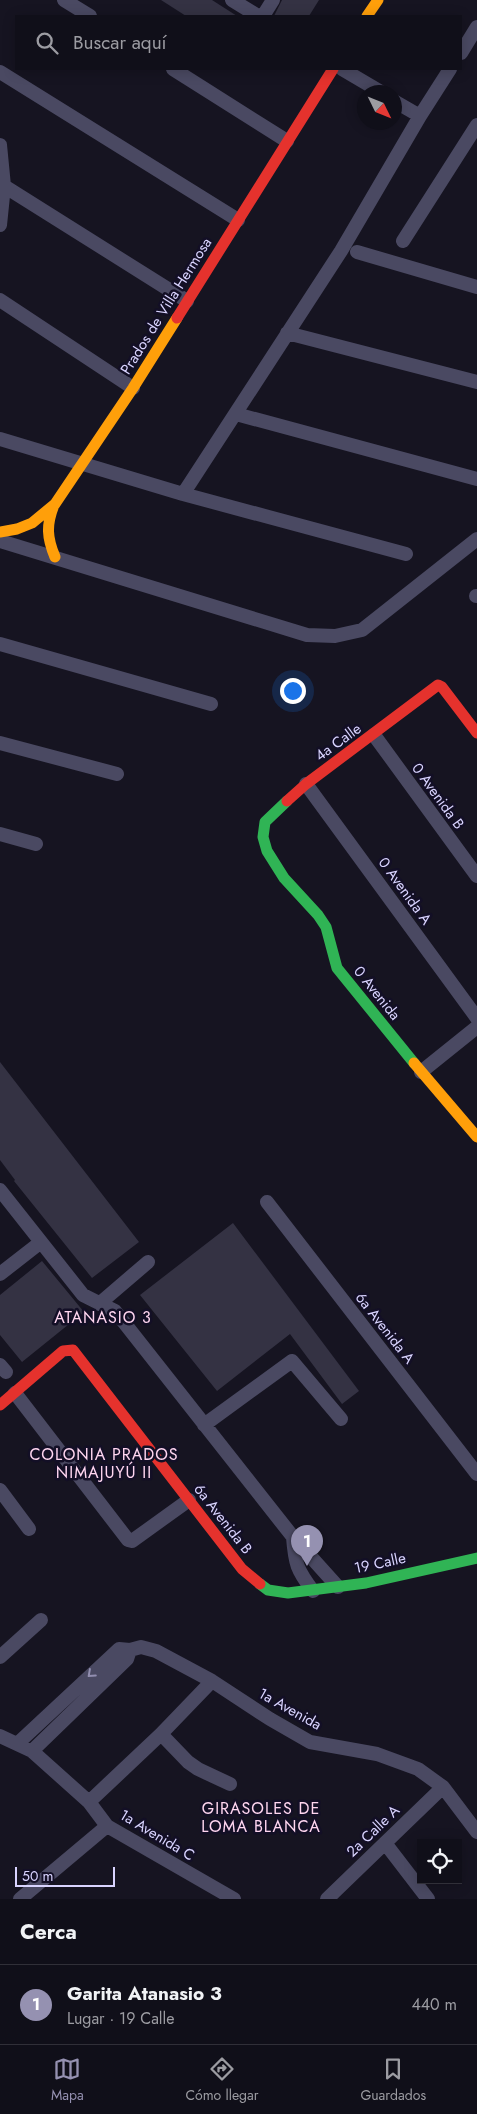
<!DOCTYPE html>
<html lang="es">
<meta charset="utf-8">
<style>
body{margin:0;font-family:Jost,sans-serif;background:#1e1d26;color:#f1f3f6}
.controls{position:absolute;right:15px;bottom:15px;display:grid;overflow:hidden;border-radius:0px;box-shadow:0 2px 12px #0003}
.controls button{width:45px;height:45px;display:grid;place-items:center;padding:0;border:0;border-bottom:1px solid #302f38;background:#100f19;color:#f1f3f6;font:25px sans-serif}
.compass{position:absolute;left:357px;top:85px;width:45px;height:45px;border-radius:50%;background:#100f19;box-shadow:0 2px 12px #0003;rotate:133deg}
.scale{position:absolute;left:15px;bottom:12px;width:100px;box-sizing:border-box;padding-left:5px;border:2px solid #d9d4ff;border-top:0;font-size:14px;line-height:18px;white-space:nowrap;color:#d9d4ff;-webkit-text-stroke:4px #130f26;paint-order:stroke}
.you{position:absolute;left:292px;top:690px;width:18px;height:18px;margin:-12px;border:4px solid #fff;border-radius:50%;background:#1a73e8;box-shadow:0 0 0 8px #1a73e833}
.badge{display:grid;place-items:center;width:32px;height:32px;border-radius:50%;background:#9591b1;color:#fff;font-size:16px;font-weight:700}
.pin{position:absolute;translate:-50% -41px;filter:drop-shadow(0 1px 2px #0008)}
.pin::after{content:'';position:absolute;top:26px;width:18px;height:15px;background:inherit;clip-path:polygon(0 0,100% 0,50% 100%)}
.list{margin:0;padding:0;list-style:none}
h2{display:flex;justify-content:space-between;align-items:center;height:65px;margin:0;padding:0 20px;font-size:21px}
h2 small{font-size:16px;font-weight:400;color:#9c9ca2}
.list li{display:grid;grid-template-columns:32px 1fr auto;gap:15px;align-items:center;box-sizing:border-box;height:80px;padding:0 20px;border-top:1px solid #302f38}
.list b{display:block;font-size:19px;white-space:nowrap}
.list p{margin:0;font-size:16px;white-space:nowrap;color:#9c9ca2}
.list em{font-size:16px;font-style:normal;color:#9c9ca2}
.icon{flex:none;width:28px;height:28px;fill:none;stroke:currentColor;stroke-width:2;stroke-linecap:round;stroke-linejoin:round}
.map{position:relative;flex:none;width:477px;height:1899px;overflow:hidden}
.search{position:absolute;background:#100f19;box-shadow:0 2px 12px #0003;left:15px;right:15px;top:15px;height:55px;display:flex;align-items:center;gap:12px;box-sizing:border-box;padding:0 18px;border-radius:0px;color:#9c9ca2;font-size:19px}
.sheet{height:145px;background:#100f19}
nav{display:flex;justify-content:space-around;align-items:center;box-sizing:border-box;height:70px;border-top:1px solid #302f38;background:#100f19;font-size:14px;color:#9c9ca2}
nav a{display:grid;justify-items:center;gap:2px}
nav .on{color:#9591b1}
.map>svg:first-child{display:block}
.building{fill:#343243}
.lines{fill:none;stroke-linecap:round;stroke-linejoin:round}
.street{stroke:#4a4962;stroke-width:14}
.fast{stroke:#30b455;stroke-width:11}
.slow{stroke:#ff9f0a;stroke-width:11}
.jam{stroke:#e5322d;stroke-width:11}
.oneway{stroke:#928eb0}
.labels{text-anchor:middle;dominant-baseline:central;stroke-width:5;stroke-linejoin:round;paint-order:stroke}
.street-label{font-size:15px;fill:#d9d4ff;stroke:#130f26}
.neighbourhood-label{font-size:16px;letter-spacing:1px;fill:#ffd6f0;stroke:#130f26}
</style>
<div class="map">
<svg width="477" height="1899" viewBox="0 0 477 1899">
<rect width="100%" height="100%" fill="#161421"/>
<path class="building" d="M161 0H212L237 16H186Z
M282 0H319L309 16H274Z
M0 1062 139 1242 92 1278 14 1181 15 1180 0 1160Z
M233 1223 359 1391 342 1404 290 1334 217 1391 140 1295Z
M42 1261 84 1312 22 1362 0 1335V1295Z"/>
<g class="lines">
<path class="street" d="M64 0 90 16
M232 0 258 16
M263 16 273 0
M461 53 477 27
M173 69 287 141
M342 69 381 92
M0 72 238 220
M394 101 420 116
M0 145 4 186 0 225
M4 186 187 301
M403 241 477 125
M357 252 477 287
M0 300 133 388
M287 333 477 382
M236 414 477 479
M0 439 183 494 406 554
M183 494 341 251 420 116 450 69
M0 541 307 635 335 636 362 630 477 539
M476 596H477
M0 644 211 704
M374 735 477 876
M0 743 117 774
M306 784 477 1018
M0 834 36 844
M421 1072 477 1027
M0 1190 83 1295 115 1311 293 1537 338 1587
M267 1202 477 1474
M0 1274 41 1242
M99 1304 148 1262
M0 1365 6 1372
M15 1393 128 1540 132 1541 189 1500
M204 1425 292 1361 341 1419
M0 1490 29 1529
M293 1537C295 1564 297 1570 313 1591
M0 1657 41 1620
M161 1734 188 1762 198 1769 230 1784
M0 1736 32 1751 89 1802 107 1826 234 1899
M17 1744 119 1649 130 1650 141 1647 156 1651 212 1681 270 1719 310 1742 377 1754 418 1769 443 1787 477 1832
M32 1751 127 1659 130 1650
M89 1802 161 1734 212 1681
M385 1843 428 1899
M20 1899 107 1826
M327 1899 443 1787"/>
<path class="fast" d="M287 801 265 822 263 837 267 851 284 878 318 915 326 927 337 968 414 1063
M260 1584 268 1590 288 1593 366 1583 477 1558"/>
<path class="slow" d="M367 16 378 0
M54 505C46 525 47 538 55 557
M0 532 17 529 32 523 55 504 133 388 177 318
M414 1063 477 1137"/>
<path class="jam" d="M177 318 333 69
M287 801 306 784 438 685 442 687 477 733
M0 1405 63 1351 73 1350 242 1569 260 1584"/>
</g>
<defs><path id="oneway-chevron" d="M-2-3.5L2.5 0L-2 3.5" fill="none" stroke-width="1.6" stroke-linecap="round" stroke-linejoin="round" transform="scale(1.25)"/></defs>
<use class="oneway" href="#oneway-chevron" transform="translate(91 1674) rotate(138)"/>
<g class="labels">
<g class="street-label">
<text transform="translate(166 306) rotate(-58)">Prados de Villa Hermosa</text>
<text transform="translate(338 742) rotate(-36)">4a Calle</text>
<text transform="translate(438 796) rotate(54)">0 Avenida B</text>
<text transform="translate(405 891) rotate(54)">0 Avenida A</text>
<text transform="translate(377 993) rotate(51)">0 Avenida</text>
<text transform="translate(385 1328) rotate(52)">6a Avenida A</text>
<text transform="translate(223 1519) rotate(52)">6a Avenida B</text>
<text transform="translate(380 1563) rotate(-12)">19 Calle</text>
<text transform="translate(290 1709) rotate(29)">1a Avenida</text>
<text transform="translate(373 1831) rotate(-44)">2a Calle A</text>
<text transform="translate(157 1835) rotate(31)">1a Avenida C</text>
</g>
<g class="neighbourhood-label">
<text x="103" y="1317">ATANASIO 3</text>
<text x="104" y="1454">COLONIA PRADOS<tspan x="104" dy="18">NIMAJUYÚ II</tspan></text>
<text x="261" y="1808">GIRASOLES DE<tspan x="261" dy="18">LOMA BLANCA</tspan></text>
</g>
</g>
</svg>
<div class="controls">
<button><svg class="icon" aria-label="locate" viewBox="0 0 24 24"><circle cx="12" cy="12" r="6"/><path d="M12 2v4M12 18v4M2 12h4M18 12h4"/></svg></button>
</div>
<svg class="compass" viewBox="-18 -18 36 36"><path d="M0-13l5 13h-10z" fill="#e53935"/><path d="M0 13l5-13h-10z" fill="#9c9ca2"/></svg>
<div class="scale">50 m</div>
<div class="you"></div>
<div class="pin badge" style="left:307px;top:1566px">1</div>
<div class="search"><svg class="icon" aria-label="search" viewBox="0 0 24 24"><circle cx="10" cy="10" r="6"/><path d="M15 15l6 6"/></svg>Buscar aquí</div>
</div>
<section class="sheet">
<h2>Cerca<small></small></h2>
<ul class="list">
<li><span class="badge">1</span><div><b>Garita Atanasio 3</b><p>Lugar · 19 Calle</p></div><em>440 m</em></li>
</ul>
</section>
<nav>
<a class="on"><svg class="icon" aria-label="map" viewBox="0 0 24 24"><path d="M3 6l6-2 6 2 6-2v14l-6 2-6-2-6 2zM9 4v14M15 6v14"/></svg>Mapa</a>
<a><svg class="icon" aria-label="directions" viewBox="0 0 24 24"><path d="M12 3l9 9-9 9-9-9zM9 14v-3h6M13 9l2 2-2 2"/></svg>Cómo llegar</a>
<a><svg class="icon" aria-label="saved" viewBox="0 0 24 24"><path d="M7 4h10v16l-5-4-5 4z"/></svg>Guardados</a>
</nav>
